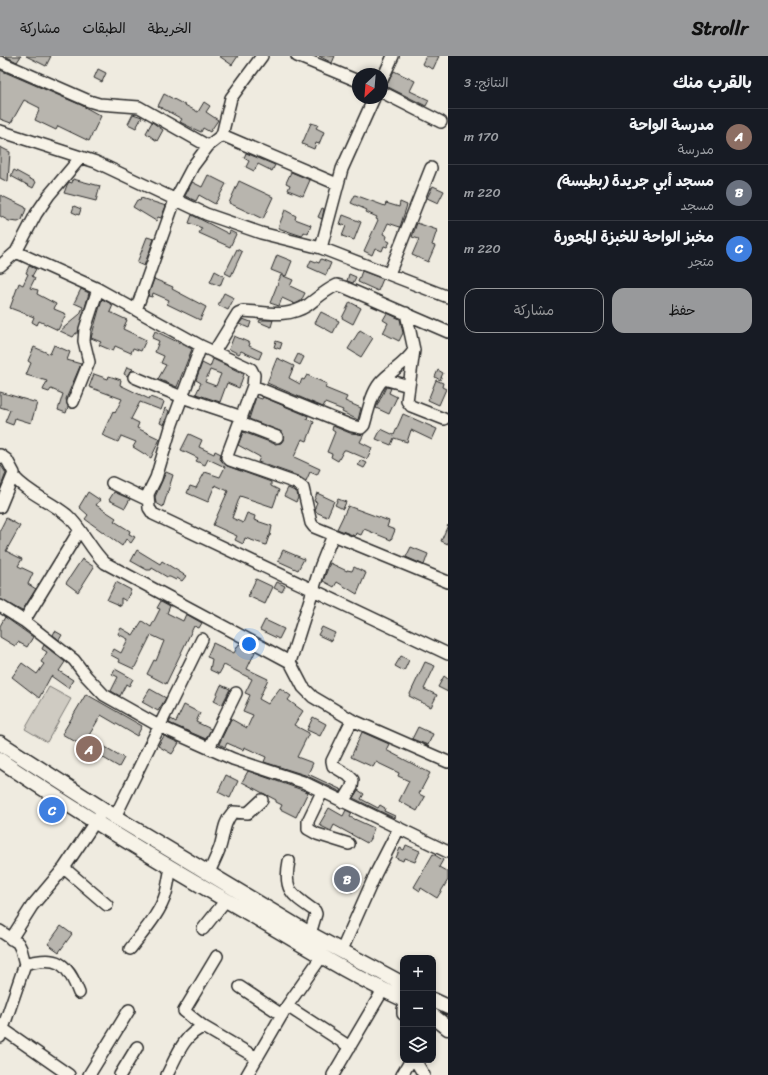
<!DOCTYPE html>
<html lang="ar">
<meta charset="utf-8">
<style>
body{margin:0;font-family:Sriracha,"Playpen Sans Arabic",sans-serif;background:#20242c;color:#f1f3f6;direction:rtl}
.controls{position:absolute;right:12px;bottom:12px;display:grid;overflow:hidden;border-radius:8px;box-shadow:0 2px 6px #0003}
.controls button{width:36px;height:36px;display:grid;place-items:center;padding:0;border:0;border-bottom:1px solid #363941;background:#171b24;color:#f1f3f6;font:20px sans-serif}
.compass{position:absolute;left:352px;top:12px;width:36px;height:36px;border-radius:50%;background:#171b24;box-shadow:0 2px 6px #0003;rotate:206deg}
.you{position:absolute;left:249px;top:588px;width:14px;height:14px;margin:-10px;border:3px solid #fff;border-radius:50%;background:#1a73e8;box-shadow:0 0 0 6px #1a73e833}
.badge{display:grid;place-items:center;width:26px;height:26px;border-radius:50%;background:#98999b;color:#fff;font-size:13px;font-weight:700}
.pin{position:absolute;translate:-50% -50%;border:2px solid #fff;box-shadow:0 1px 4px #0006}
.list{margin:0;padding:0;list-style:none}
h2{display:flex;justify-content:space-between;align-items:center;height:52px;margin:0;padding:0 16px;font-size:17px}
h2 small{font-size:13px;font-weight:400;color:#9ea1a6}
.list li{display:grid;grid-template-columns:26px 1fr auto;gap:12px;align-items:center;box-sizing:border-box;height:56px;padding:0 16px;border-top:1px solid #363941}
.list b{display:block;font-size:15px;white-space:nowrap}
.list p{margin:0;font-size:13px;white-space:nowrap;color:#9ea1a6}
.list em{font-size:13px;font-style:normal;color:#9ea1a6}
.actions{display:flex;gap:8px;padding:12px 16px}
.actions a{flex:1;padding:9px 0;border:1px solid #98999b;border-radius:12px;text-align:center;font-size:14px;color:#98999b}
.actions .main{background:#98999b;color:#111}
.icon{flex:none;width:22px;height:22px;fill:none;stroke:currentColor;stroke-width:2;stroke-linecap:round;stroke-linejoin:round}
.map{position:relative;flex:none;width:448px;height:1019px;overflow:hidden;direction:ltr}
header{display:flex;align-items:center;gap:24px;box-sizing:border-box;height:56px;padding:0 20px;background:#98999b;color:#111}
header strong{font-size:19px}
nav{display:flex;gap:22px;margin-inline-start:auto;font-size:14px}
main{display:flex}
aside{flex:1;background:#171b24}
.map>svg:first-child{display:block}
.green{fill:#cfcbc2;stroke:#7d7b76}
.building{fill:#b8b5ae;stroke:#2b2b2b;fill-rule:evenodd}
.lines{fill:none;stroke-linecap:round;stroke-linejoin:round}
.minor-casing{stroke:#2b2b2b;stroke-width:14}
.major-casing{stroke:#2b2b2b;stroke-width:17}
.minor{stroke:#f7f3e8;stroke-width:11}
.major{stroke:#f7f3e8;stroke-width:14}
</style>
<header>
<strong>Strollr</strong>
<nav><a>الخريطة</a><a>الطبقات</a><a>مشاركة</a></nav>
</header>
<main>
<aside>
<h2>بالقرب منك<small>النتائج: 3</small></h2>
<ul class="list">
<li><span class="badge" style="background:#8d6e63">A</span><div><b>مدرسة الواحة</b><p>مدرسة</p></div><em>170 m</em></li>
<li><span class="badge" style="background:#6b7280">B</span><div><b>مسجد أبي جريدة (بطيسة)</b><p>مسجد</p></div><em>220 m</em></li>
<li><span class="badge" style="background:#3f7fe0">C</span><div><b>مخبز الواحة للخبزة المحورة</b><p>متجر</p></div><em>220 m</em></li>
</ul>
<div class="actions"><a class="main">حفظ</a><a>مشاركة</a></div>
</aside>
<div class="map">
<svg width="448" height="1019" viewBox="0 0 448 1019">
<rect width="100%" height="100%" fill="#efebe0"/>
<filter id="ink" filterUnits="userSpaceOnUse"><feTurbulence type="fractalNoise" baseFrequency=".025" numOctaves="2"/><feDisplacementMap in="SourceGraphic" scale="8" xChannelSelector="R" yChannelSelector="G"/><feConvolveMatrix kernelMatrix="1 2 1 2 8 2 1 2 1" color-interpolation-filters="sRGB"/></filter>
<g filter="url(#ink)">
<path class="green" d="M49 631 71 643 47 686 25 673Z"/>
<path class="building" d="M5 0H21L17 6Z
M26 0H51L46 10Z
M219 0H238L232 9Z
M319 0H335L332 7Z
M426 0H439L433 13 422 8Z
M98 13 106 17 102 26 94 22Z
M0 14 81 49 101 60 89 85 58 70 56 74 35 64 40 52 24 44 11 67 0 63Z
M394 15 415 25 410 35 429 44 426 50 386 30Z
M164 38 198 56 204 46 210 50 206 56 218 64 210 76 203 72 201 76 192 72 180 66 182 63 158 50Z
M133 58 142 61 136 72 128 68Z
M152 66 163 74 157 85 146 77Z
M311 67 318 69 316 72 324 76 319 88 316 87 314 93 302 88Z
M0 91 10 96 8 126 0 122Z
M246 97 275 109 272 115 258 108 254 115 246 111 249 105 244 102Z
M14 114 36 126 33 132 11 120Z
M291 116 310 124 303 140 288 134 290 129 286 127Z
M208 119 226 128 215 148 199 139 196 145 185 140 192 126 202 131Z
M73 123 100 130 96 145 64 137 67 129 69 126 72 127Z
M239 125 273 141 263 163 229 147Z
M433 130 444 135 438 147 427 142Z
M0 139 25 151 26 153 22 164 18 166 9 165 0 160Z
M355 139 385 150 386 147 399 151 400 146 407 149 400 171 388 167 383 178 387 180 386 184 390 186 387 191 384 190 382 195 375 192 372 199 364 195 378 164 376 163 377 161 366 156 367 154 351 147Z
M141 142 166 150 161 162 158 161 156 165 133 151 137 144 140 145Z
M74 150 81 153 79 159 72 156Z
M322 152 324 153 322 163 318 161Z
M285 154 296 160 295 163 311 169 308 178 304 176 302 180 278 172Z
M192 159 229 178 230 175 236 178 230 191 199 177 202 172 189 167Z
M343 159 361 166 354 184 342 180 346 170 340 168Z
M417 167 437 174 432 189 435 190 428 206 412 199 419 183 412 181Z
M147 181 154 183 144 210 137 207Z
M237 193 242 196 231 220 225 217Z
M277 199 292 205 286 220 271 214Z
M321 203 331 207 326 219 308 211 311 204 319 207Z
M29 210 36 213 32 220 35 222 30 232 38 234 37 238 56 248 54 253 66 258 58 274 39 265 37 269 32 266 34 261 10 252 19 227 23 229 28 218 26 217Z
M215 215 224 220 220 230 210 226Z
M362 215 383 223 378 235 358 226Z
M349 218 356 221 353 227 347 225Z
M281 219 293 224 290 230 305 237 301 245 295 248 282 242 279 250 270 247Z
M154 223 173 231 172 233 206 251 200 264 167 248 169 244 153 237 152 241 148 240Z
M81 233 89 237 78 277H76L73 281 60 275 80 258 83 251 74 247Z
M224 237 234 242 228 254 218 249Z
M102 243 113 249 110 256 127 264 123 273 146 284 141 295 133 292 131 297 115 290 113 295 99 289 101 286 91 282Z
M350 246 361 252 353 268 342 262Z
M321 256 339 265 333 277 315 267Z
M387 257 400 263 403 277 399 285 383 277 388 267 383 264Z
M243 263 251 266 249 272 239 268Z
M260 264H273L271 271 259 266Z
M360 274 373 282 361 301 348 293Z
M155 275 192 293 177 331 158 323 166 309 161 307 164 300 155 296 159 285 152 282Z
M234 280 250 287 249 290 262 296 259 303 241 295 239 298 229 293Z
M276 285 282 287 280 293 274 291Z
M54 289 70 296 67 304 81 308 66 343 68 351 66 357 58 354 63 338 51 333 49 336 43 334 47 325 26 319 31 307 28 305 34 291 50 298Z
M298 298 304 301 300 309 294 306Z
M277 302 294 310 289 322 300 328 302 323 304 324 307 319 327 328 325 332 347 341 345 345 361 352 358 364 342 356 343 354 325 347 323 351 267 327Z
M213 303 244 318 239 332 227 327 220 346 196 338 201 327 196 324 202 307 210 311ZM210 314 221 318 216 330 205 326Z
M127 311 133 313 127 320 124 318Z
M438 314 443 317 440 324 435 321Z
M94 318 108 323 109 320 121 324 120 329 149 343 150 341 164 346 161 354 140 346 131 363 139 367 137 372 160 383 151 402 133 391 136 386 121 380 118 386 102 379 113 355 115 357 122 343 89 331Z
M436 324 443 327 442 331 446 333 439 349 428 344Z
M386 331 391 332 389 337 397 341 389 358 376 352Z
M0 336 37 347 31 367 15 362 13 369 5 366 10 354 0 351Z
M256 341 262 343 263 341 308 360 307 363 314 366 307 385 302 383 294 401 320 413 317 419 310 416 306 425 298 420 258 406 260 401 238 389 243 376 275 388 281 387 284 383 283 377 280 375 249 363Z
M165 352 169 355 164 369 160 367Z
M403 358 437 373 432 384 411 374 407 386 394 382 391 389 376 383 381 373 394 379Z
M333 370 350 377 364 378 360 386 372 392 367 403 346 394H344L338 405 331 401 332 398 327 396 335 376 332 374Z
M189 378 202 384 199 391 214 398 215 395 221 398 220 403 227 410 271 426V430L279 434 273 451 240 440 232 462 243 467 247 457 255 460 254 464 272 470 270 480H269L266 489 245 482 243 488 235 484 237 480 213 469 228 435 215 429 208 446 187 437 190 430 196 432 205 416 220 421 225 411 208 403 205 409 196 405 198 402 181 394Z
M361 404 367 407 364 412 358 409Z
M0 408 6 417 0 433Z
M166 416 173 419 163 451 156 447 155 441Z
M288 432 297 436 298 442 296 446 284 440Z
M88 436 100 444 96 449 116 462 114 465 130 475 129 478 135 481 131 487 126 483 122 490 85 463 88 459 79 451Z
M114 436 130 443 125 452 109 444Z
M317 437 334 445 327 461 316 456 315 451 317 446 314 445Z
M338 443 346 446 343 453 335 449Z
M348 450 389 465 387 471 395 474 391 484 364 473 361 479 356 477 355 480 337 473Z
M6 462 20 470 6 495 22 503 18 510 33 517 28 528 36 533 22 555 0 543V474Z
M448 469V488L441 485Z
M411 491 428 498 424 509 406 501Z
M137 494 160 508 162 505 186 520 182 525 177 522 176 524 170 521H167L152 512 151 514H147L131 505Z
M283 494 304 503 298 514 278 505Z
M82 503 94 511 78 536 66 527Z
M330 507 347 515V514L352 515 354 511 366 517 357 538 337 526 334 531 323 525Z
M256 523 273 531 265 548 248 540Z
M116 526 131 534 126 545 121 542V550L107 544Z
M277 526 285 530 282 536 274 532Z
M161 545 170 550 167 557 183 565 186 558 202 567 199 572 194 570 166 628 147 618 154 604 156 605 164 585 151 579 134 613 119 606 120 604 111 599 114 593 121 597 128 583 118 578 121 572 133 579 142 565 151 571 160 553 157 552Z
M5 561 33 581 27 591 18 586 15 590 0 581V570Z
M265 564 284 573 279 583 260 574Z
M322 571 335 577 331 585 318 579Z
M55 575 62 579 59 584 53 579Z
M213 587 234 597 239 588 255 596 247 613 268 623 259 643 268 648 280 632 291 640 288 644 303 655 294 669 309 677 297 701 313 707 308 718 342 734 341 736 305 719 264 706 266 701 244 691 243 694 227 687 225 691 219 688 231 663 247 672 253 659 243 655 250 639 245 637 252 623 224 609 219 618 210 614 212 603 207 601Z
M44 589 65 606 59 615 73 624 68 632 51 620 39 642 12 621 22 607 37 618 44 608 41 606 47 596 42 593Z
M401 600 409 604 404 615 395 610Z
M425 606 435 610 424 633 437 639 431 651 409 640Z
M115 613 133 623 129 630 126 628 120 640 111 635 118 621 112 618Z
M444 620 448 623V636L438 631Z
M221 629 230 633 222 649 214 645Z
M150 633 166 642 158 655 142 646Z
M86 638 142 670 137 680 101 659 88 681 124 702 119 711 62 678Z
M184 649 200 657 196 666 211 673 206 683 169 667 171 663 176 666Z
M313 661 326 668 320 680 307 674Z
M418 671 433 678 428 689 412 683Z
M362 676 389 688 386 694 430 717 419 738 425 741 417 755 399 745 409 725 398 720 399 717 376 706 373 711 351 701Z
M164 680 179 687 172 698 158 690Z
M248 715 308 736 296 761 280 753 282 749 276 746V744L242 726Z
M226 719 238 725 230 742 218 736Z
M358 734 364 738 361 743 378 752 380 749 385 752 384 755 395 760 394 762 353 742Z
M329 752 343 760 346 754 352 757 350 761 374 772 370 783 367 787 334 769 331 775 319 769Z
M406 789 420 795 415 806 404 802 403 805 396 802 400 792 404 794Z
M433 798 443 804 439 811 448 816V824L437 842 421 832 420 835 414 831Z
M342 811 357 817 352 836 337 830Z
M61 870 72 878 59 896 48 888Z"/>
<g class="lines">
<g class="minor-casing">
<path id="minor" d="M297 0 358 25
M0 6 89 45 99 48 139 51 208 90
M382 24 393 0
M382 36 441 66
M0 75 96 106 206 158 261 177 321 192 448 241
M222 79 337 128
M321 192 342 113 374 42
M16 196 98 233 201 290 251 313 254 319 253 330 228 397 227 401 230 404 296 427 303 432 311 467 314 471 448 526
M0 210 16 196 36 158 49 139 81 101
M389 218 431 112
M136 254 175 144 193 110 208 90 222 79 231 42 262 0
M201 290 172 368 156 422 148 438 149 452 153 458 448 598
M414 294 407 345 411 350 444 363
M214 296 238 257 243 255C266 256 286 263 308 249 317 242 326 234 337 229L344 231 448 276
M134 321 182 341 242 361
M384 323 409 330
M253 330 352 370 361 372 364 369C368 356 371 338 380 327 390 315 406 308 414 294L406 257
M73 346 89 306 84 285 85 273 98 233
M240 367 277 381
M0 399 7 404 14 417 0 451
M14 421C29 438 50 445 67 459 82 472 90 493 105 507L290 606 321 509 333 479
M112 427 148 444
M0 550 24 565 74 604 86 620 104 639 159 670 233 703 303 726 448 796
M24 565 79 475
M290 606 303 631 313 641 352 664 448 706
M209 692 236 637
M322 736 308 765V773L317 778 349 788
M343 746 352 731 353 724 348 719 333 710 332 705 352 664
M115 761 202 583
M289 805C283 835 292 839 315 855L316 858 310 878
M64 812 107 849
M209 817C212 809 217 800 220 791 224 779 223 767 233 756L248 757 262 744
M203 873 226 844
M0 875 18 887 21 893 25 908 0 981
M11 883 32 850 64 812 103 754
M130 893C143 876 160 858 166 837 168 829 169 820 171 812
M341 896 376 817 399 772
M25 908C57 899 67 906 79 937
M240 931 282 959
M287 950 350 991
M403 953V958
M0 971 69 1019
M204 971 184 955 217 900
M415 1004 424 1019
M89 1019 129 954
M120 1019 137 991
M167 1019C176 1002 184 977 204 971L257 1002
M247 1019 287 950 322 900
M333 1019 383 934
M402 1019 411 1004"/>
</g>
<g class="major-casing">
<path id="major" d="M0 687 115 761 310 878 403 928
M0 704C81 759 165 809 250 858 300 887 350 919 403 943
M433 944 448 951
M433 960 448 972"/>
</g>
<use href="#minor" class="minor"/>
<use href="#major" class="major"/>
</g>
</g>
</svg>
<div class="controls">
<button>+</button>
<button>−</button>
<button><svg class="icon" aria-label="layers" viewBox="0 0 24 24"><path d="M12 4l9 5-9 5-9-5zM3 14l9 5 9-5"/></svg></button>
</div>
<svg class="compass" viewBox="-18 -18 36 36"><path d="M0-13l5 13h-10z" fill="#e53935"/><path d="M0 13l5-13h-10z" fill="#9ea1a6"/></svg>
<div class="you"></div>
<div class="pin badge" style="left:89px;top:693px;background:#8d6e63">A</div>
<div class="pin badge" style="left:347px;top:823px;background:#6b7280">B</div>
<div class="pin badge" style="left:52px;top:754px;background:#3f7fe0">C</div>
</div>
</main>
